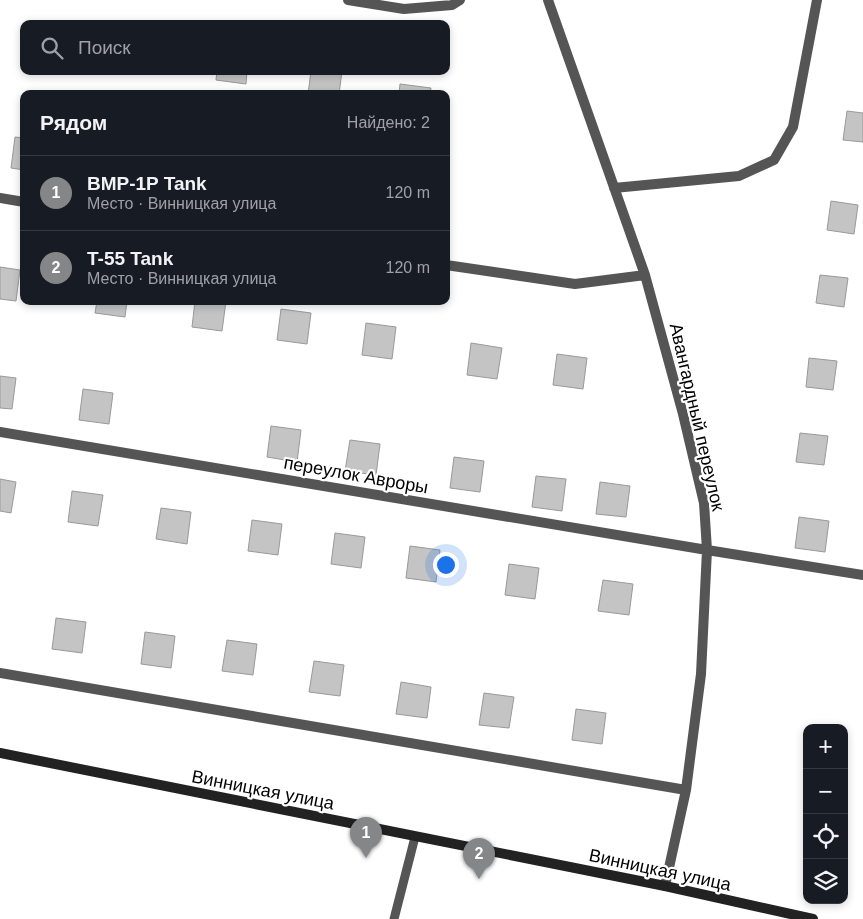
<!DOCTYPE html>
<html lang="ru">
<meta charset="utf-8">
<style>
body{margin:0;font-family:Helvetica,sans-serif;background:#20242c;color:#f1f3f6}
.controls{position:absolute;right:15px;bottom:15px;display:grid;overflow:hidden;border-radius:10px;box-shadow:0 2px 8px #0003}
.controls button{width:45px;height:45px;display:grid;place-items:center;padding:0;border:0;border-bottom:1px solid #363941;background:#171b24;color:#f1f3f6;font:25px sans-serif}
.you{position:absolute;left:445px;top:564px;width:18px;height:18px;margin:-12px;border:4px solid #fff;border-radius:50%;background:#1a73e8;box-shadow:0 0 0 8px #1a73e833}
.badge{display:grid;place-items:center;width:32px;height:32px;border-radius:50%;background:#858687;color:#fff;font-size:16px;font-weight:700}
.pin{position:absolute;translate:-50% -41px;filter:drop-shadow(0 1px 2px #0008)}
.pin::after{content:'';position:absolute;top:26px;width:18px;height:15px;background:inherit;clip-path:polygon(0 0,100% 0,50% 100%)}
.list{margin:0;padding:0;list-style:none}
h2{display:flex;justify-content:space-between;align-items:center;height:65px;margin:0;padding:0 20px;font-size:21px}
h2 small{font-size:16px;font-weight:400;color:#9ea1a6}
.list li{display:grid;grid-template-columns:32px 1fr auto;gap:15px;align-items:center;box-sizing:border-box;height:75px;padding:0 20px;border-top:1px solid #363941}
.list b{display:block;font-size:19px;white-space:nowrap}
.list p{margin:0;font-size:16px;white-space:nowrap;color:#9ea1a6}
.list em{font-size:16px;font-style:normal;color:#9ea1a6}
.icon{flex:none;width:28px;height:28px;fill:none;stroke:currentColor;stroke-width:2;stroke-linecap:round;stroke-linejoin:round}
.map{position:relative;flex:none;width:863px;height:919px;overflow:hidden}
.search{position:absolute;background:#171b24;box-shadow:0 2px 8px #0003;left:20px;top:20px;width:430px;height:55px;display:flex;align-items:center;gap:12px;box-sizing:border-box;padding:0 18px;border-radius:10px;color:#9ea1a6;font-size:19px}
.panel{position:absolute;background:#171b24;box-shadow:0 2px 8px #0003;left:20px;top:90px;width:430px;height:215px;border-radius:10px}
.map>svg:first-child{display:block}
.building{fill:#c4c4c4;stroke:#999}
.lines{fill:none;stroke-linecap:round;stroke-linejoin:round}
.lane{stroke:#555;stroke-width:9}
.street{stroke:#555;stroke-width:10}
.secondary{stroke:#222;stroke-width:10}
.labels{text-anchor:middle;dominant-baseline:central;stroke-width:4.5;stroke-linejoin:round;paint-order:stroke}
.street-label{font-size:18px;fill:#000;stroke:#fff}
</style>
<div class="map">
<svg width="863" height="919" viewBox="0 0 863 919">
<rect width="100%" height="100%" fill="#fff"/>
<path class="building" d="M217 71H247L246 84 216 80Z
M311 71H342L339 94H308Z
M400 84 431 88 430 94H399Z
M847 111 863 113V142L843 140Z
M15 137 24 138V170L11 168Z
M831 201 858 205 854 234 827 230Z
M0 267 20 270 16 301 0 299Z
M820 275 848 278 844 307 816 303Z
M97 301H127L125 317 95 313Z
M195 301H226L222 331 192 327Z
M281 309 311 313 307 344 277 340Z
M366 323 396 327 392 359 362 355Z
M471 343 502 348 497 379 467 375Z
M557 354 587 358 583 389 553 385Z
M809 358 837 361 833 390 806 387Z
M0 376 16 378 12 409 0 408Z
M83 389 113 393 109 424 79 420Z
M271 426 301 430 297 462 267 457Z
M800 433 828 436 824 465 796 462Z
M350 440 380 444 376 475 345 471Z
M454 457 484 461 480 492 450 488Z
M536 476 566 479 562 511 532 507Z
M0 479 16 482 11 513 0 511Z
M600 482 630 486 626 517 596 514Z
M72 491 103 495 98 526 68 522Z
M161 508 191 512 187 544 156 539Z
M799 517 829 521 825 552 795 548Z
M252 520 282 524 278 555 248 551Z
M335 533 365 537 361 568 331 564Z
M410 546 440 550 436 582 406 578Z
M509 564 539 568 535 599 505 595Z
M603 580 633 584 629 615 598 611Z
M56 618 86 622 82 653 52 649Z
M145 632 175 636 171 668 141 664Z
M227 640 257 644 253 675 222 671Z
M314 661 344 665 340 696 309 692Z
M401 682 431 687 427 718 396 714Z
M484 693 514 697 509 728 479 725Z
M576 709 606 713 602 744 572 740Z"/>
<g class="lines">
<path class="lane" d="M394 919 415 837"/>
<path class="street" d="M348 0 404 9 452 5 460 0
M548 0 645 275 683 414 704 503 707 550 701 674 686 790 665 886
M614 188 739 176 774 160 793 127 817 0
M0 198 24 202
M446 265 575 284 645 275
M0 432 707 550 863 575
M0 673 686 790"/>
<path class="secondary" d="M0 753 665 886 813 919"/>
</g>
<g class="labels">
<g class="street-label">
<text transform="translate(697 417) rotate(77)">Авангардный переулок</text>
<text transform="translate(356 475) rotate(10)">переулок Авроры</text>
<text transform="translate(263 790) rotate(11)">Винницкая улица</text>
<text transform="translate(660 870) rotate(12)">Винницкая улица</text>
</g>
</g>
</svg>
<div class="controls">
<button>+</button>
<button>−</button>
<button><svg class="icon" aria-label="locate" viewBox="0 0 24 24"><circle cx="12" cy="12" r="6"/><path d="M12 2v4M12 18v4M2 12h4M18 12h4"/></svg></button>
<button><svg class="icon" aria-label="layers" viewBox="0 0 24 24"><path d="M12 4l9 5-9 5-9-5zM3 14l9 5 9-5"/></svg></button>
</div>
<div class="you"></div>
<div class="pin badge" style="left:366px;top:858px">1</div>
<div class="pin badge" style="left:479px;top:879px">2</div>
<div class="search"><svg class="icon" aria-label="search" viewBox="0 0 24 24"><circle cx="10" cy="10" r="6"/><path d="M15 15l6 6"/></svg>Поиск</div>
<section class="panel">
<h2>Рядом<small>Найдено: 2</small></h2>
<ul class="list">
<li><span class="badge">1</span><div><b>BMP-1P Tank</b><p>Место · Винницкая улица</p></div><em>120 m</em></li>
<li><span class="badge">2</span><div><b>T-55 Tank</b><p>Место · Винницкая улица</p></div><em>120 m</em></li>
</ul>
</section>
</div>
